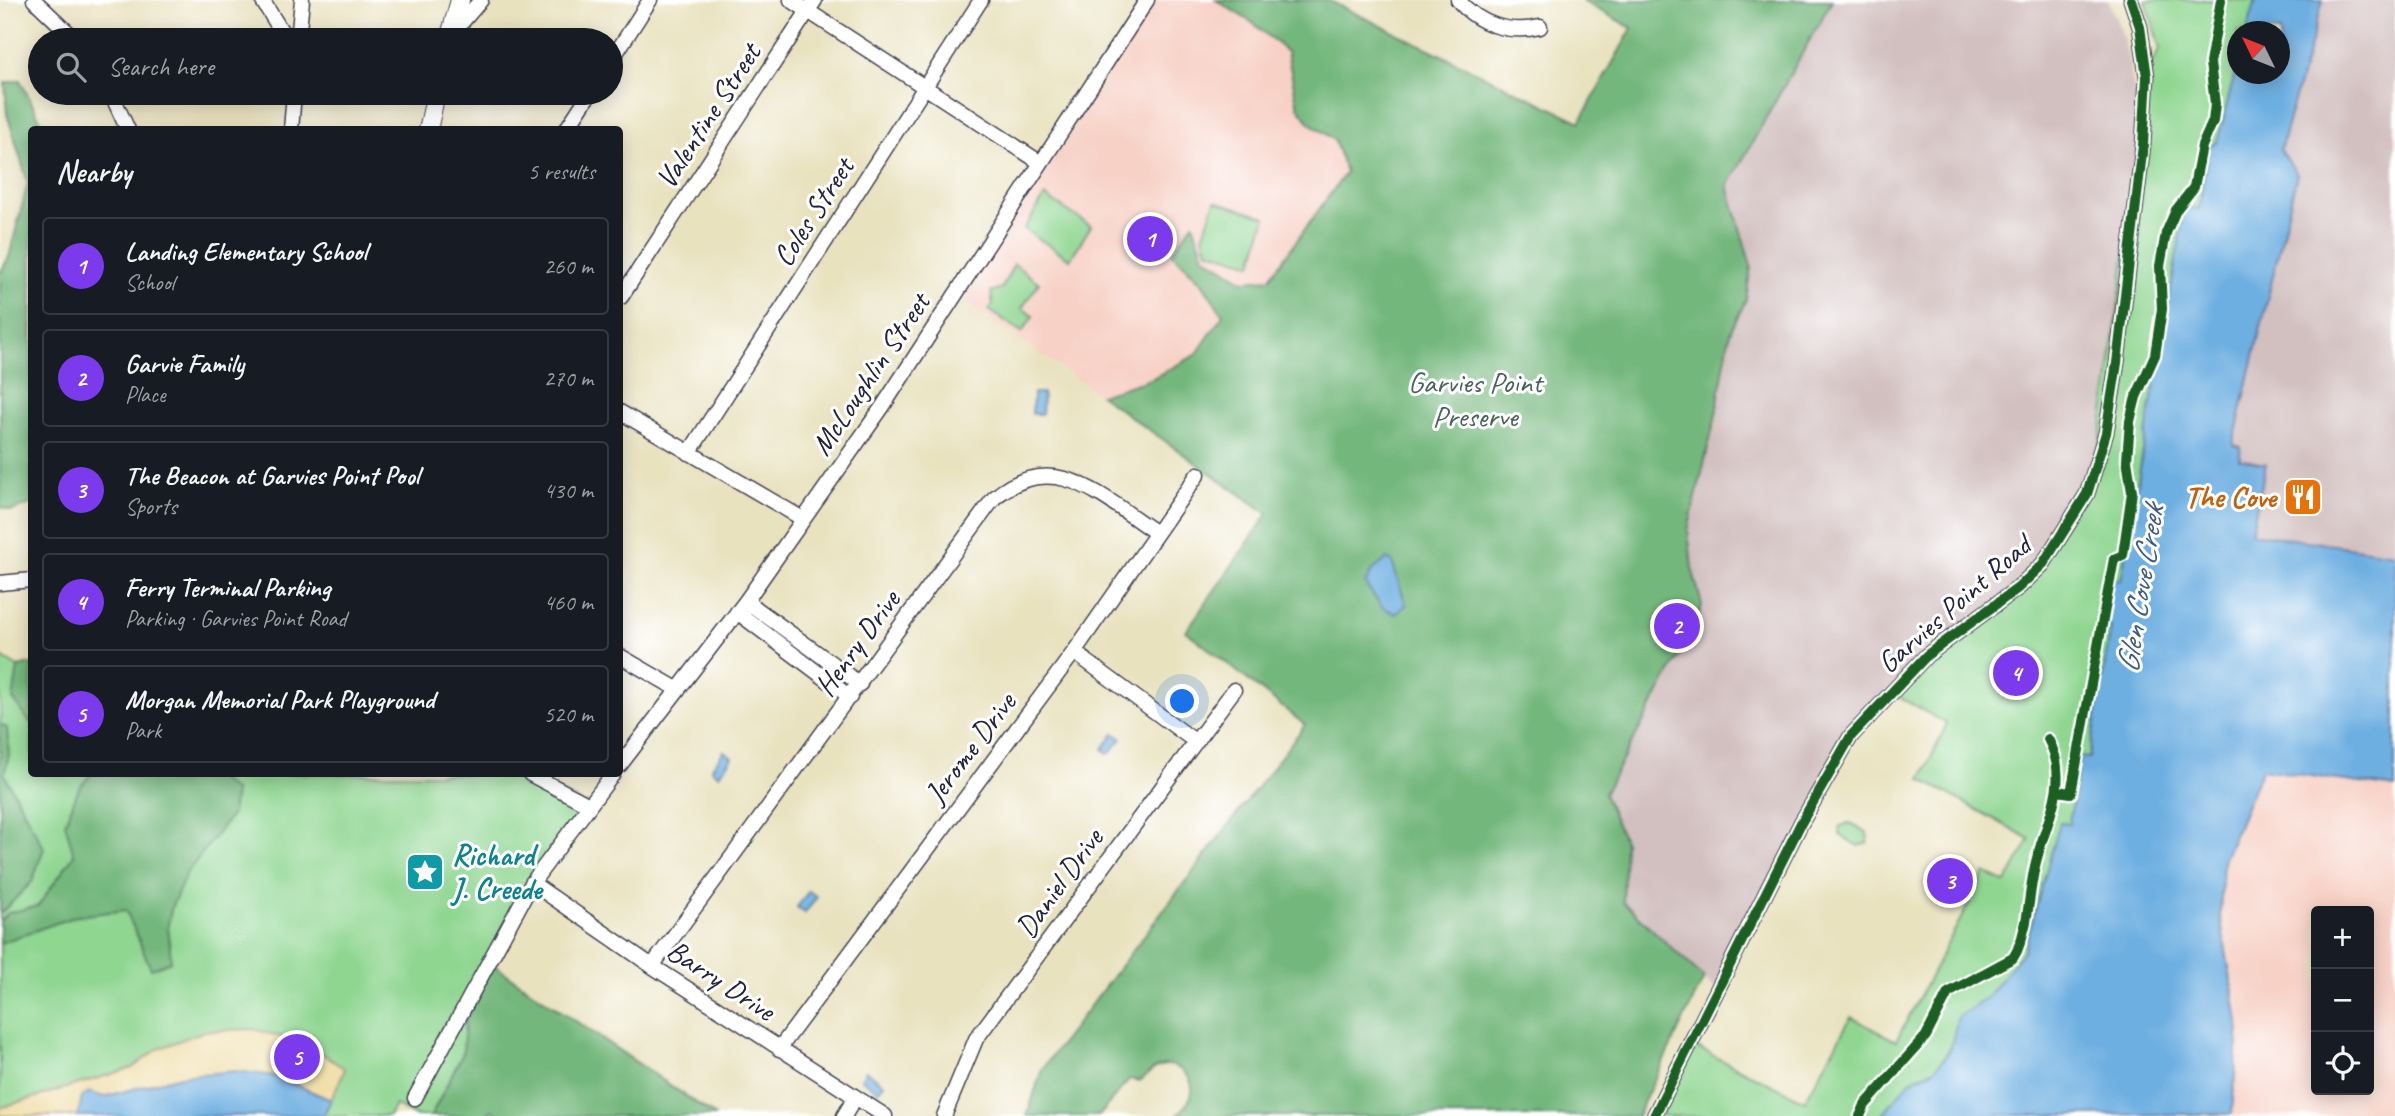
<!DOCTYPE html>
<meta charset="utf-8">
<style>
body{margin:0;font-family:Caveat,sans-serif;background:#20242c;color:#f1f3f6}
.controls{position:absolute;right:21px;bottom:21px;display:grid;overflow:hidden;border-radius:7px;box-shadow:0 4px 18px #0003}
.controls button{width:63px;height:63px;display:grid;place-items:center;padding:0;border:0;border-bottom:2px solid #363941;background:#171b24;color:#f1f3f6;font:35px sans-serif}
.compass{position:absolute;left:2227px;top:21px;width:63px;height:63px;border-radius:50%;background:#171b24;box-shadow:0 4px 18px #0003;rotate:313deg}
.you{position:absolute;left:1183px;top:702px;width:24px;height:24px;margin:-18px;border:5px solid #fff;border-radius:50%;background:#1a73e8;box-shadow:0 0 0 10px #1a73e833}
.badge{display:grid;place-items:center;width:46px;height:46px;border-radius:50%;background:#7c3aed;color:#fff;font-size:23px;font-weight:700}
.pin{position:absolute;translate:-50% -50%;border:4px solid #fff;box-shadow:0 2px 7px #0006}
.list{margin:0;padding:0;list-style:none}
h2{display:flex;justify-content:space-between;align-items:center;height:91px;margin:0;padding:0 28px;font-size:30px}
h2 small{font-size:23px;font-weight:400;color:#9ea1a6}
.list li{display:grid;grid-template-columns:46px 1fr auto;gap:21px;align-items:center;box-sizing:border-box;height:98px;margin:0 14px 14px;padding:0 14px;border:2px solid #363941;border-radius:7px}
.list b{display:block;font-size:26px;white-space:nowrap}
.list p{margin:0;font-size:23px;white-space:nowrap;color:#9ea1a6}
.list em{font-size:23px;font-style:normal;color:#9ea1a6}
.icon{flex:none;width:38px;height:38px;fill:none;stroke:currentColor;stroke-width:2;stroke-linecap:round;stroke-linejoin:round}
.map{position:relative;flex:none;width:2395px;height:1116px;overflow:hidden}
.search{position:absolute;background:#171b24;box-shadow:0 4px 18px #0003;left:28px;top:28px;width:595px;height:77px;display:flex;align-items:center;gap:18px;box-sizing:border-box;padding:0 24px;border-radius:38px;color:#9ea1a6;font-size:26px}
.panel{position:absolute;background:#171b24;box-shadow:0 4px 18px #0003;left:28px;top:126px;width:595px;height:651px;border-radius:7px}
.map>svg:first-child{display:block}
.built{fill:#f7d1c6;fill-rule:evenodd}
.industrial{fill:#d2bfbf}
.green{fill:#8fd691;stroke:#587c66;stroke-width:2}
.forest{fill:#73b77b;stroke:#4a6c5b;stroke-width:2}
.sand{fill:#eeda9e;stroke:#887e6c;stroke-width:2}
.water{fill:#6dafe1;stroke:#48688e;stroke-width:2}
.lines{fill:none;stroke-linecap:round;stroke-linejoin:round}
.minor-casing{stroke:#403f4f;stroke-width:17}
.tertiary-casing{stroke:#403f4f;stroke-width:20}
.minor{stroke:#fff;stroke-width:14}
.tertiary{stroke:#fff;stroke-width:18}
.cycleway-casing{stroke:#fff;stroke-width:15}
.cycleway{stroke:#1b5e20;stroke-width:10}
.labels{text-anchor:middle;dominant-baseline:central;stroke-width:6;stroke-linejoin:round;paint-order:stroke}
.street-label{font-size:30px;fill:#22223b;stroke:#fff}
.park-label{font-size:30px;fill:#486159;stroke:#fff}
.food-label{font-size:30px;font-weight:bold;fill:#c56008;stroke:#fff;text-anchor:end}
.culture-label{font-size:30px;font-weight:bold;fill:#0d838f;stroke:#fff;text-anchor:start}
.water-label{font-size:32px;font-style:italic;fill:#405a7d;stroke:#fff}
</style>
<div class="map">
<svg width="2395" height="1116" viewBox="0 0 2395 1116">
<rect width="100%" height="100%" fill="#fff"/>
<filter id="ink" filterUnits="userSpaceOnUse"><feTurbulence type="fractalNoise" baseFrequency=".0143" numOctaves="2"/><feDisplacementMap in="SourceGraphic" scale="14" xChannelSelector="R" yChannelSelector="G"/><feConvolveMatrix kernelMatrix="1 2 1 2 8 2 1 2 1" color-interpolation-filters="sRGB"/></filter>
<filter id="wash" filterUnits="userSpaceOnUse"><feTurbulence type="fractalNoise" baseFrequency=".00686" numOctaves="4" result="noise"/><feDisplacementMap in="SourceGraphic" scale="28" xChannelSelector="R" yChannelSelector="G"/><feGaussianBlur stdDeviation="1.57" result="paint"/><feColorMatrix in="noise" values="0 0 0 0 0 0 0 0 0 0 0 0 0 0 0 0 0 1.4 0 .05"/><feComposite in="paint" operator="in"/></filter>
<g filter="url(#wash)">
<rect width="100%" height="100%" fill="#e9e2bf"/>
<path class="built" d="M1154 0H1328L1433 50 1157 434 964 301Z
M2262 769 2395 788V1116H2212L2239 1026 2220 916 2223 861ZM2316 911H2369V1090H2316Z"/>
<path class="industrial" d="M1832 0H2108L2124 38 2145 148 2097 464 2042 563 1850 736 1716 990 1623 902 1625 843 1604 794 1697 623 1702 605 1692 568 1688 530 1715 419 1730 332 1746 300 1751 266 1727 186Z
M2323 0H2395V554L2251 533 2238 459 2232 445 2296 174 2280 151Z"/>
<path class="green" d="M2146 0H2256L2247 31 2238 32 2237 66 2217 142 2209 145 2199 210 2185 207 2125 555 2095 768 2078 825 2060 823 2024 950 1985 999 1974 1007 1938 1067 1910 1081 1881 1116H1661L1689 1044 1805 1101 1851 1017 1896 1041 1985 873 2006 883 2030 839 1921 779 1947 724 1890 692 2042 563 2097 464 2151 64 2160 49Z
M1045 196 1091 226 1070 259 1024 229Z
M1215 201 1266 217 1252 264 1207 250 1203 237Z
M1014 264 1039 283 1022 308 1033 316 1022 332 989 310 993 304 991 292 1002 288Z
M0 656 18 667 31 664 32 774H186L193 777 194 774H528L587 806 489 962 715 1116H503L491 1110 487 1116H415L395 1105 389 1116H323L344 1069 158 1049 132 1068 0 1108Z
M1848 823 1867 832 1868 843 1858 846 1840 835 1839 827Z"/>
<path class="forest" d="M1216 0H1328L1580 122 1632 28 1581 0H1832L1728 186 1751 266 1746 300 1730 332 1715 419 1688 530 1692 568 1702 605 1697 623 1604 794 1625 843 1623 902 1704 978 1637 1116H1181L1178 1114C1184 1107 1193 1099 1192 1089 1192 1073 1173 1060 1158 1067 1152 1069 1145 1077 1140 1081L1129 1079 1099 1116H1027L1042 1069 1305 725 1186 631 1268 514 1100 395 1151 379 1196 355 1223 315 1202 283 1172 253 1193 223 1204 256 1244 281 1269 279 1346 172 1334 140 1310 123 1298 107 1287 52 1254 24Z
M20 80 45 129 32 130 31 504 12 511 0 507V273L9 257 28 183 7 114 5 83Z
M31 664H32L31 724 13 699 18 667Z
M0 724 7 728 9 755 4 774 44 848 32 882 0 914Z
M91 774 205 775 218 778 235 792 232 814 186 874 172 906 168 924 171 961 151 969 126 910 76 916 0 943V921L8 913 38 906 74 855 65 823 79 788Z
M489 962 715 1116H503L491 1110 487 1116H431L463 1053 465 1019Z"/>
<path class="sand" d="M254 1029 311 1046 345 1069 331 1100 276 1076H181L103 1097 96 1095 78 1111V1116H0V1108L132 1068 158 1049 204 1031Z"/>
<path class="water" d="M2256 0H2323L2280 150 2297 174 2233 445 2241 447 2239 459 2266 464 2251 533 2395 554V788L2262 769 2223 861 2220 916 2239 1026 2232 1114 1881 1116 1910 1081 1931 1072 1944 1059 1950 1050 1958 1017 1985 999 2024 950 2060 823 2069 824 2080 757 2089 758 2111 627 2103 625 2111 579 2121 580 2185 207 2199 209 2209 145 2217 142 2237 66 2238 74H2280V32L2247 31Z
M1033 393H1043L1042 414H1032Z
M1387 559 1392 562 1406 605 1396 614 1382 607 1365 584 1372 571Z
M1114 733 1122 739 1108 754 1103 749Z
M724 751 732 757 719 775 711 769Z
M1955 863 1965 868 1945 905 1935 900 1948 870 1951 871Z
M809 891 817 897 805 913 797 907Z
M235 1071 276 1076 331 1100 323 1116H78L82 1097 89 1092 104 1097 181 1076Z
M866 1071 884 1084 878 1091 861 1079Z"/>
</g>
<g filter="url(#ink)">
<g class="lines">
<g class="minor-casing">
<path id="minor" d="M34 0 76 40
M262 0 287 40
M791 0 1041 163
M1458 0C1479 25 1509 34 1540 27
M452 34 481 0
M298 40 302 0
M611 61 650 0
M111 93 128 130
M291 130 294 93
M566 130 590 93
M621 297 815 0
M620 412 803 519
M689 453 981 0
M0 583 32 580
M746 601 860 684
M737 612 850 697
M1074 652 1196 742
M620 656 677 689
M620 765 746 601 883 406 1147 0
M530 774 589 805
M532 883 652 966 885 1116
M652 966 994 498C1054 447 1103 498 1155 532
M779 1049 1074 652 1198 474
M415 1098 532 883 613 774
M844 1116 855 1098
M944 1116 976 1039 1234 690
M1654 1116 1801 823 1851 736 1927 655 2018 588 2043 564 2087 494 2106 433 2117 363 2143 145 2147 77 2140 27 2131 0"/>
</g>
<g class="tertiary-casing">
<path id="tertiary" d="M449 40 460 0
M428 130 436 93"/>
</g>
<use href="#minor" class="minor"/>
<use href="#tertiary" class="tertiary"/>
<g class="cycleway-casing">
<path id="cycleway" d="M2057 791 2071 793 2114 559 2123 555 2132 492 2127 460 2130 421 2136 397 2155 355 2162 309 2160 266 2166 233 2176 210 2194 187 2202 146 2213 121 2215 104 2210 63 2221 0
M1654 1116 1801 823 1851 736 1927 655 2018 588 2043 564 2087 494 2106 433 2117 363 2143 145 2147 77 2140 27 2131 0
M1860 1116 1865 1105 1926 1036 1948 993 2013 958 2017 951C2029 924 2028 899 2034 871 2042 827 2073 784 2048 739"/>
</g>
<use href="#cycleway" class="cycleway"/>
</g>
</g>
<defs>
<g id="restaurant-square" transform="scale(2.0125)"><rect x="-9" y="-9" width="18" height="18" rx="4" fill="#e8710a" stroke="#fff"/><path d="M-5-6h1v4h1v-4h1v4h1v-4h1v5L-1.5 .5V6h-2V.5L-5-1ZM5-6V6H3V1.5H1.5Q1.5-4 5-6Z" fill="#fff"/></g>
<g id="sight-square" transform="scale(2.0125)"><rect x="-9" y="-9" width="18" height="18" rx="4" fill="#0f9aa8" stroke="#fff"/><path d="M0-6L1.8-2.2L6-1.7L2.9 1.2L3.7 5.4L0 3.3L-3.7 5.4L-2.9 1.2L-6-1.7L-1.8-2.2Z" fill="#fff"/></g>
</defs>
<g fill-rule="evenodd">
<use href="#restaurant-square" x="2303" y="497"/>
<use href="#sight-square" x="425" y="872"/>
</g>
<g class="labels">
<g class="street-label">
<text transform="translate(708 116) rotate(-57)">Valentine Street</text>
<text transform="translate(813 212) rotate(-57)">Coles Street</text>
<text transform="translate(870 374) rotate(-56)">McLoughlin Street</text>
<text transform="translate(1954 604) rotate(-41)">Garvies Point Road</text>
<text transform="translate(857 643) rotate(-54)">Henry Drive</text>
<text transform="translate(970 748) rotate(-53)">Jerome Drive</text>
<text transform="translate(1059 883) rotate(-54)">Daniel Drive</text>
<text transform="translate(721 980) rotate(33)">Barry Drive</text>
</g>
<g class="park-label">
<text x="1475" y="382">Garvies Point<tspan x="1475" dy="34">Preserve</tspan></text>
</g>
<g class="food-label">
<text x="2276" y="497">The Cove</text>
</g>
<g class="culture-label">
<text x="452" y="855">Richard<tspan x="452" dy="34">J. Creede</tspan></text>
</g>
<g class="water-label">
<text transform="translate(2140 589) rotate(-81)">Glen Cove Creek</text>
</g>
</g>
</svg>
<div class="controls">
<button>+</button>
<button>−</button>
<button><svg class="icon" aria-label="locate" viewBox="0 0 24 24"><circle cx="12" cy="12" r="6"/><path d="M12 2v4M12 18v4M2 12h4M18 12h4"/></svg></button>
</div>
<svg class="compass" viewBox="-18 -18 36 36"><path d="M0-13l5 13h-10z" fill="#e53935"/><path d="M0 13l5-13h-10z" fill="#9ea1a6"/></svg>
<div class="you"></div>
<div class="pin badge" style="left:1150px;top:239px">1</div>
<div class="pin badge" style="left:1677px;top:626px">2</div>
<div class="pin badge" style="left:1950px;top:881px">3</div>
<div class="pin badge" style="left:2016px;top:673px">4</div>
<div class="pin badge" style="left:297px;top:1057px">5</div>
<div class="search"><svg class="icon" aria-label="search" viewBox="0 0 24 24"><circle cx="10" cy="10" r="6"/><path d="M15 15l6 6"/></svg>Search here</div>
<section class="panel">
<h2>Nearby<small>5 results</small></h2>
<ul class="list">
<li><span class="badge">1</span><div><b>Landing Elementary School</b><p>School</p></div><em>260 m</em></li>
<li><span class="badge">2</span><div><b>Garvie Family</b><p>Place</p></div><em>270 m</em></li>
<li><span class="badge">3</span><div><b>The Beacon at Garvies Point Pool</b><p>Sports</p></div><em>430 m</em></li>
<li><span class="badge">4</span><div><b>Ferry Terminal Parking</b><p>Parking · Garvies Point Road</p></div><em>460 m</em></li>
<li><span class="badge">5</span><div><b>Morgan Memorial Park Playground</b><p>Park</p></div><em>520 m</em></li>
</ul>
</section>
</div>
